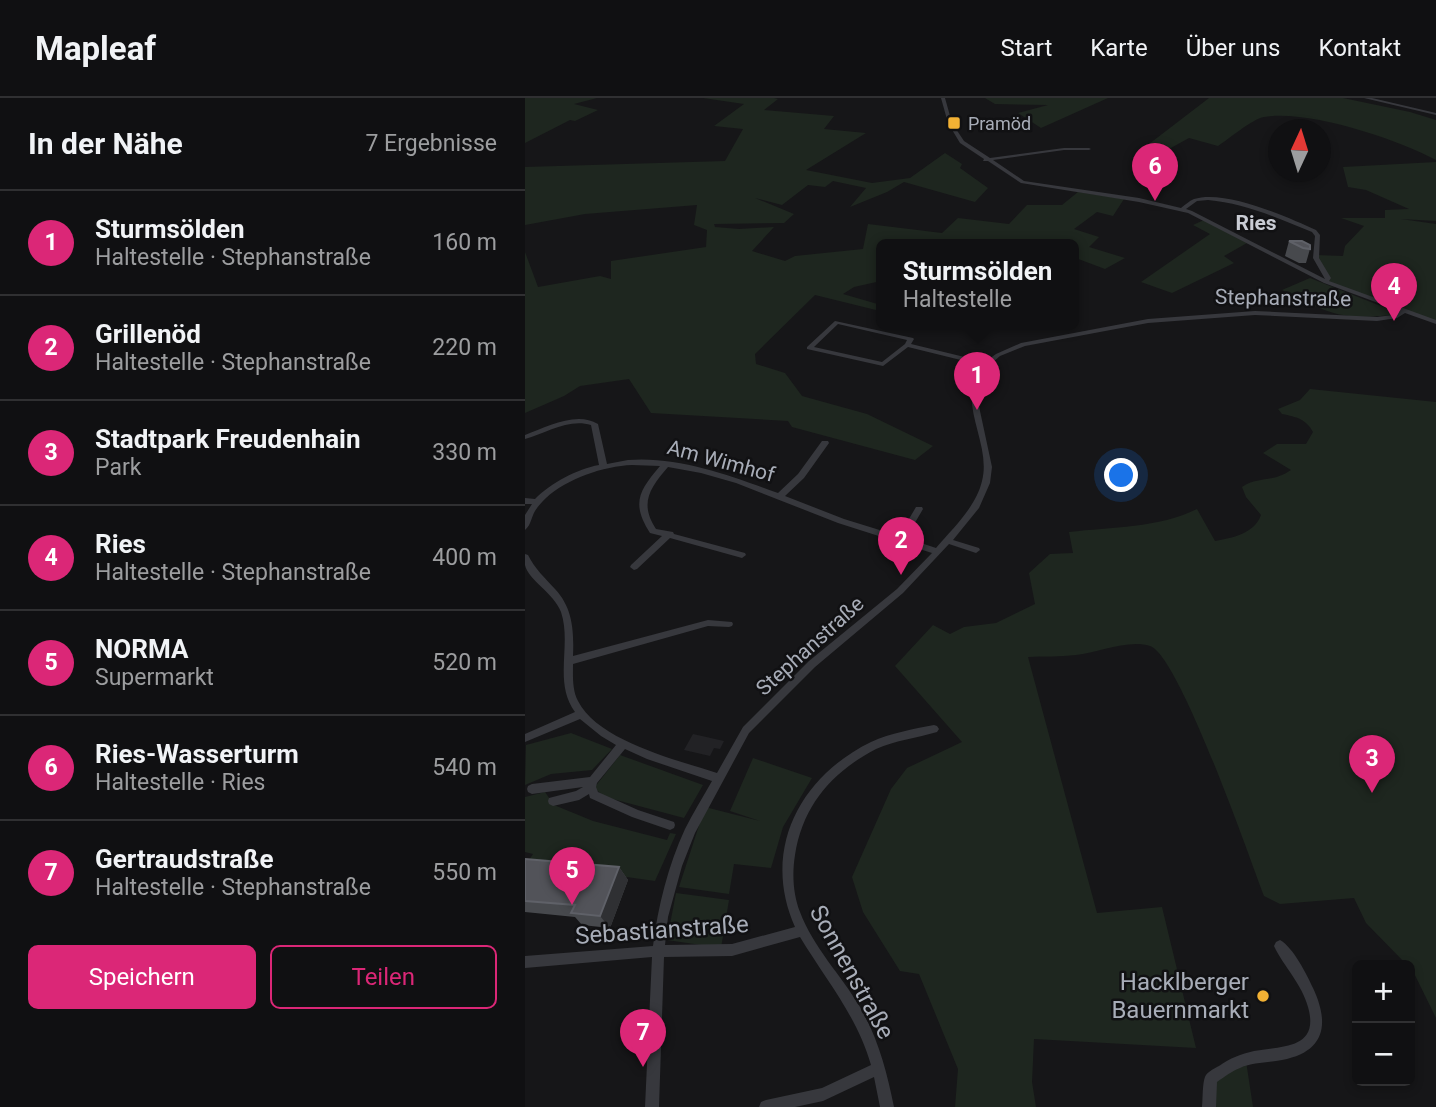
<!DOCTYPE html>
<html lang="de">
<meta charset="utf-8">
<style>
body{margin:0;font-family:Roboto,sans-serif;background:#19191b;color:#f1f3f6}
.controls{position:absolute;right:21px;bottom:21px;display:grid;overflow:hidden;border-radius:10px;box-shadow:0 4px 10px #0003}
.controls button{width:63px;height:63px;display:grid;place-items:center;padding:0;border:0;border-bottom:2px solid #303032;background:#101012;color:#f1f3f6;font:35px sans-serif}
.compass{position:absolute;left:743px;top:21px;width:63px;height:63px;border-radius:50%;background:#101012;box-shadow:0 4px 10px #0003;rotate:4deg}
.you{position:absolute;left:597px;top:378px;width:24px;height:24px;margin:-18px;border:5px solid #fff;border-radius:50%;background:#1a73e8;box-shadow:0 0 0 10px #1a73e833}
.badge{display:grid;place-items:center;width:46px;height:46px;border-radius:50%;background:#db2777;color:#fff;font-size:23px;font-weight:700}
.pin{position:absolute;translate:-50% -58px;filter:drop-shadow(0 2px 4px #0008)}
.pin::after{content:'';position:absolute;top:37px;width:24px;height:21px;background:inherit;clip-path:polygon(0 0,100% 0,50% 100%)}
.popup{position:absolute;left:351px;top:141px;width:203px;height:91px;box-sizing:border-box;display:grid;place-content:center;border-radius:10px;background:#101012;filter:drop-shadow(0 2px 5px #0005);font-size:23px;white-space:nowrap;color:#9c9d9f}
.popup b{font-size:26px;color:#f1f3f6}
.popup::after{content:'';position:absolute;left:50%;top:100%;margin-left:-14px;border:14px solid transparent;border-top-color:#101012}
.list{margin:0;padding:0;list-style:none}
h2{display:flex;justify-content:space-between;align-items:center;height:91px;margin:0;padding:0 28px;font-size:30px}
h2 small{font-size:23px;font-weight:400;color:#9c9d9f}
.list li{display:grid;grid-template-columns:46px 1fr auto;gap:21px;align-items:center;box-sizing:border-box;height:105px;padding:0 28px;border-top:2px solid #303032}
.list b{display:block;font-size:26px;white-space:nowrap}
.list p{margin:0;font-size:23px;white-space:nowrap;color:#9c9d9f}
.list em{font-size:23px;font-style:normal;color:#9c9d9f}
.actions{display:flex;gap:14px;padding:21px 28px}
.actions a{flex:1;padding:16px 0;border:2px solid #db2777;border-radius:10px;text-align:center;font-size:24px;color:#db2777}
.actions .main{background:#db2777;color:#fff}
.map{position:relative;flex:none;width:911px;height:1009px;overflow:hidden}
header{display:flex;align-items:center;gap:42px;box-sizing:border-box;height:98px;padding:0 35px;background:#101012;border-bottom:2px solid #303032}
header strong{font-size:33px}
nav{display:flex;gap:38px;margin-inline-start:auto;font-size:24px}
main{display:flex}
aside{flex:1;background:#101012}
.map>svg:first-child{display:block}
.built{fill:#222225}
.green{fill:#1e261f}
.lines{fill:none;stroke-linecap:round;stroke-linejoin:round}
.minor{fill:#37383d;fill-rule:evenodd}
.wall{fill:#47494d}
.shaded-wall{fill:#2f3033}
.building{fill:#525359;stroke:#5f6168;stroke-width:2}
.poi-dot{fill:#f2b134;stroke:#111113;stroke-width:2.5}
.labels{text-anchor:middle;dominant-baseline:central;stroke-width:5;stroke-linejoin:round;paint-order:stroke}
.far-poi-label{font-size:18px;fill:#a8adb8;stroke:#111113;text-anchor:start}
.far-quarter-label{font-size:21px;font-weight:bold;fill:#c9ccd4;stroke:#111113}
.street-label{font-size:21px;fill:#a8adb8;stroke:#111113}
.near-street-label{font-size:24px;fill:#a8adb8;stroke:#111113}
.near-poi-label{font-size:24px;fill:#a8adb8;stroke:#111113;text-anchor:end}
</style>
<header>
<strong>Mapleaf</strong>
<nav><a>Start</a><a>Karte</a><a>Über uns</a><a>Kontakt</a></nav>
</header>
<main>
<aside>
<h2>In der Nähe<small>7 Ergebnisse</small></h2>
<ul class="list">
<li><span class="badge">1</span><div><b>Sturmsölden</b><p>Haltestelle · Stephanstraße</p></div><em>160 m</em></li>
<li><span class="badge">2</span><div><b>Grillenöd</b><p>Haltestelle · Stephanstraße</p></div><em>220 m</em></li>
<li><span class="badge">3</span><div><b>Stadtpark Freudenhain</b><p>Park</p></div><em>330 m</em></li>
<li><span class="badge">4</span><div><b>Ries</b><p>Haltestelle · Stephanstraße</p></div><em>400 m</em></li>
<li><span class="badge">5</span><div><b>NORMA</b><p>Supermarkt</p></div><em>520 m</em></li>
<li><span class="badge">6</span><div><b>Ries-Wasserturm</b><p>Haltestelle · Ries</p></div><em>540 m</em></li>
<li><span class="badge">7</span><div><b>Gertraudstraße</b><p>Haltestelle · Stephanstraße</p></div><em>550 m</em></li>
</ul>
<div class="actions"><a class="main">Speichern</a><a>Teilen</a></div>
</aside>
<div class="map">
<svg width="911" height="1009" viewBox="0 0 911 1009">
<rect width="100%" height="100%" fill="#161618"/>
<path class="built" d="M168 636 199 643 195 651 189 650 185 658 159 652Z"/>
<path class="green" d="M0 0H72L49 6 73 12 50 23 45 22 0 45Z
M178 0H249L253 1 239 12 309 18 299 31 341 35 281 72 347 85 385 80 420 55 437 66 435 70 463 90 450 104 379 84 362 94 325 109 341 90 308 83 300 89 283 87 257 107 230 100 269 116 259 125 189 126 190 129 214 131 249 129 227 153 260 163 270 158 338 151 343 126 417 135 433 120 484 126 502 107H537L553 94 599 101 588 118 572 114 549 131 574 139 564 149 600 160 580 171 548 159V146H356V183L329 189 318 196 356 207 355 213 290 197 230 256 231 266 260 275 277 298 342 316 408 348 390 362 267 329 263 323 126 315 104 281 55 288 39 298 0 315V154L13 189 75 178 86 181V163L181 149 182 132 169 127 172 107 60 116 0 127V69L200 63 218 31 189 28 219 6Z
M460 0H583L516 30 493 15 523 7 470 6Z
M684 0H818L885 14 911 22V62C872 41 782 11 739 19 727 21 704 41 693 48L664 40 644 51 624 46Z
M911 64V123L876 121 911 126V224L825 194 802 182 790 157 818 158 820 148 839 128 816 120H860V112L884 111 841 92 823 89 818 69Z
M679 122 722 145 699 158 709 165 647 195 616 184 685 136 668 127Z
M785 180 866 212 868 214 866 217C815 223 801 214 757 192Z
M785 291 911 304V920L885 867H882L841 825 829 800 755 806 739 798C725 761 654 557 625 548 603 541 573 555 551 557 535 559 519 558 503 559L572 815 637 809 671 950 509 941 507 984 511 1009H430L433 971 394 876 375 873 338 814 327 779 366 691 382 670 437 644 370 568 408 527 425 536 439 529 471 525 510 506 504 475 525 456 548 455 544 434C586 429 634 430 672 411L690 443C707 440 729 436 736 417L721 399 717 389C734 378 747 385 766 372L738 355 752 346H781L788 334C781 321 772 319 757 316L753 311 775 302Z
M46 635 87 651 67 672 26 676 0 687 1 647Z
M95 657 178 687 159 720 80 699 69 690Z
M228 660 287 680 258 729 246 770 209 766 204 796 154 789 180 709 235 723 205 713Z
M20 694 29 707 68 723 142 742 145 735 151 736 130 783 2 765 8 756 0 754V699Z
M151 795 204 802 196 850 142 842Z
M721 963 728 1009H685L684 981Z"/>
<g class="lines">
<path class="minor" d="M416 0H420L427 25 439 43 465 60 539 50H564L566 51 564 52H539L468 62 499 83 614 100 656 110C660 107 664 103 669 101 700 91 762 119 791 132L795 137 794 160 806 180 804 183 911 222V226L880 215 872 220 852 223 730 217 623 225 500 248 475 258 461 270 454 282 452 299 467 369 465 385 454 410 428 442 454 450 455 452 451 455 424 446 378 495 290 569 224 635 170 735 157 768 143 819 140 847 207 846 270 829C236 753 274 679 346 644 366 635 388 631 409 627L412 628 414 631 412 634C392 640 371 642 351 651 307 674 278 707 270 757 267 776 268 796 275 814 288 849 316 877 335 909 353 940 362 974 369 1009H355L349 979 298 1003 270 1009H234L236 1004 241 1002 297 990 346 967C332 918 301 882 275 839L207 858 139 859 134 1009H120L127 859 0 870V858L128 848C133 808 143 768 160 731 168 715 178 699 187 683L122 661 100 651 72 685 71 689 73 694 113 712 149 724 150 727 149 730 145 732 107 719 65 700 64 696 54 702 28 708 24 706 23 703 24 700 51 693 58 689 7 696 3 694 2 691 3 688 7 686 65 679 91 647 76 638 55 621 0 644V636L50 614C28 584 47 547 36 514 29 495 3 482 0 467 0 463 0 460 0 456L3 457C10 471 20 480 30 491 48 510 49 534 48 558L183 522 207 524 208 526 207 528 204 529 183 528 48 566C48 578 47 592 53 603 73 643 152 662 192 675L218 629 284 563 372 491 407 455 313 425 211 385 176 375 143 369C125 390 114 405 131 431L148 434 149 436 220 455 221 457 217 460 145 440 112 471 109 472 105 469 106 467 137 438 125 435C106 405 114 393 135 368 126 368 116 367 107 367 79 368 41 381 21 400 17 404 13 408 10 413 6 420 6 427 0 432V417L7 406H0V400L10 401C26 385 52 371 74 367L66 327C44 320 21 335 0 341V337C22 329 51 313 73 326L82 366C89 365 96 363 103 362 154 358 206 378 253 395L273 376 297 343H303L304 345 279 380 260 398 319 421 374 438 391 409H397L398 411 381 440 411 450C428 430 451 409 457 383 467 344 430 305 456 267L383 249 358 268 282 251V249L310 223 388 240 389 241 386 246 460 264 471 256 496 245 623 221 730 213 852 219 868 217 875 213 799 185 663 115 614 104 496 85 463 63H458L459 61 435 45 423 25ZM683 102C719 105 753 120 787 134L790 138 788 160 800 181 667 113 661 111 672 103ZM313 226 382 242 380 246 357 264 289 249Z
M839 0H847L911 15V17Z
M755 842C768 849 782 877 788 890 805 926 800 954 757 962 743 965 728 964 715 970 707 973 699 979 692 984L691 1009H677C678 1002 677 983 681 977 684 973 690 970 694 968 705 960 716 956 729 953 757 948 795 951 783 909 777 886 759 869 749 848L751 844Z"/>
</g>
<path class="wall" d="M764 143 785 151 781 165H774L760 158Z
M0 761 94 769 103 782 85 830 57 827 50 819 0 814Z"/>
<path class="shaded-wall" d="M94 769 103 782 85 830 75 818Z"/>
<path class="building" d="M764 143H777L785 147V151L778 150Z
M0 761 94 769 75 818 46 815 50 807 0 803Z"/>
<g class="poi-dot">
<rect x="422" y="18" width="14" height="14" rx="3.5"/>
<circle cx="738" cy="898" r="7"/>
</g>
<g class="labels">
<g class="far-poi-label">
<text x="443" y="25">Pramöd</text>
</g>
<g class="far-quarter-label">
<text x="731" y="125">Ries</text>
</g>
<g class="street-label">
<text transform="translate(758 200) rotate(1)">Stephanstraße</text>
<text transform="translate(196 363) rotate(15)">Am Wimhof</text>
<text transform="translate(285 548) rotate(-42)">Stephanstraße</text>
</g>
<g class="near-street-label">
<text transform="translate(137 832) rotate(-4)">Sebastianstraße</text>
<text transform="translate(327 874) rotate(61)">Sonnenstraße</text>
</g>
<g class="near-poi-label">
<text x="724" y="884">Hacklberger<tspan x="724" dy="28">Bauernmarkt</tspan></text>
</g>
</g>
</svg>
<div class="controls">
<button>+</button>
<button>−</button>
</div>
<svg class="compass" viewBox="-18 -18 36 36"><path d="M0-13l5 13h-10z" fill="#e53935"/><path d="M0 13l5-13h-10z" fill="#9c9d9f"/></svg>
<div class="you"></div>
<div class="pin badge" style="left:452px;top:312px">1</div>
<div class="popup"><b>Sturmsölden</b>Haltestelle</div>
<div class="pin badge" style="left:376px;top:477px">2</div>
<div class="pin badge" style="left:847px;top:695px">3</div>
<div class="pin badge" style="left:869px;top:223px">4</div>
<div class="pin badge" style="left:47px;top:807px">5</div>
<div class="pin badge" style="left:630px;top:103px">6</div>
<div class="pin badge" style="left:118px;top:969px">7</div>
</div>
</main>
